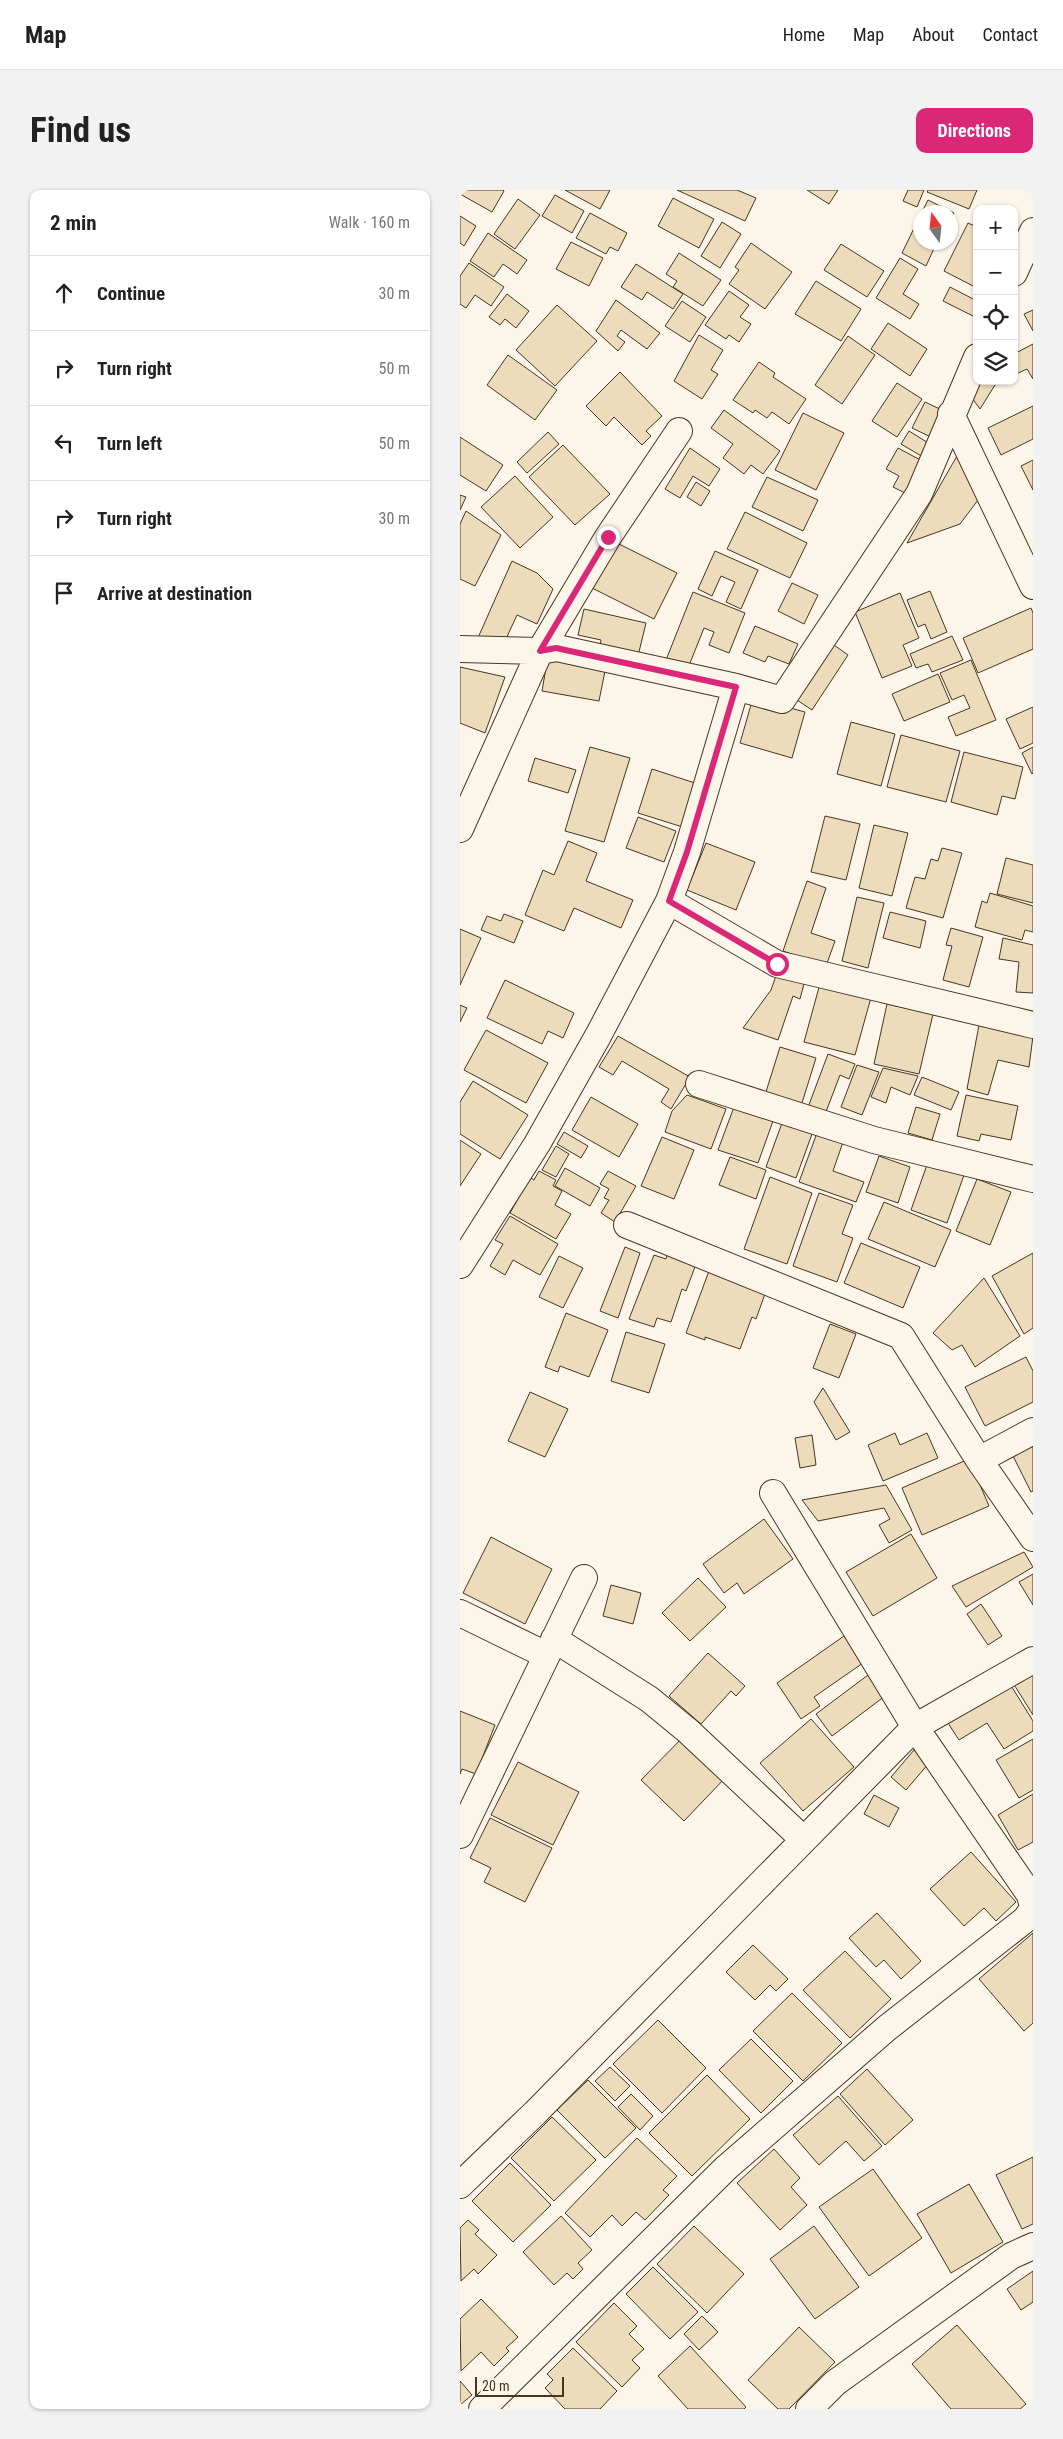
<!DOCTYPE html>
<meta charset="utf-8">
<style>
body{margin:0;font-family:"Roboto Condensed",sans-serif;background:#f2f2f2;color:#222}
.controls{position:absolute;right:15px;top:15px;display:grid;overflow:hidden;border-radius:10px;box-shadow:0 1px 4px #0004}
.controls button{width:45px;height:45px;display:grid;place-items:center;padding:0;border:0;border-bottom:1px solid #e0e0e0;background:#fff;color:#222;font:25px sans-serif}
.compass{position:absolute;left:453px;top:15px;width:45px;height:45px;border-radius:50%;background:#fff;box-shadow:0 1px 4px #0004;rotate:345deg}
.scale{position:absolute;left:15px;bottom:12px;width:89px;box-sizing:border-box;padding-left:5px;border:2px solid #4a3520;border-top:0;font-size:14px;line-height:18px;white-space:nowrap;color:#4a3520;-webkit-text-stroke:4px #fbf6e9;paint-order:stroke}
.stop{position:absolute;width:15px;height:15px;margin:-11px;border:4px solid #db2777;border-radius:50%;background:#fff}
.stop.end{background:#db2777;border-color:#fff;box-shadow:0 1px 5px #0008}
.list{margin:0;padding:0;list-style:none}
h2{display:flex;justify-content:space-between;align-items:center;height:65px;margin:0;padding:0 20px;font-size:21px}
h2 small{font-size:16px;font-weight:400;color:#767676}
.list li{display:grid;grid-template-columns:32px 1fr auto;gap:15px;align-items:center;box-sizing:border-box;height:75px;padding:0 20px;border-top:1px solid #e0e0e0}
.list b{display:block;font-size:19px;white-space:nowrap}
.list em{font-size:16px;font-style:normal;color:#767676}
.icon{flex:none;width:28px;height:28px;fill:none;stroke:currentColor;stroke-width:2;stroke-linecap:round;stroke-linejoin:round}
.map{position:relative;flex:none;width:573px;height:2219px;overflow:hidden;border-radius:10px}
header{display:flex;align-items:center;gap:30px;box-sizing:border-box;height:70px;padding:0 25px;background:#fff;border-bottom:1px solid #e0e0e0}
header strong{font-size:24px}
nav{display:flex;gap:28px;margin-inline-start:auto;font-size:18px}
.intro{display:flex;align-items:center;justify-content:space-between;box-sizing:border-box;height:120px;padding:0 30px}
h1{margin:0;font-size:35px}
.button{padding:12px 22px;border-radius:10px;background:#db2777;color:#fff;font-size:18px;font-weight:700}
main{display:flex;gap:30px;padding:0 30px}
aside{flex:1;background:#fff;border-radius:10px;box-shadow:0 1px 4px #0004}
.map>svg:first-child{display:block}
.building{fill:#ecdcbc;stroke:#4a3520}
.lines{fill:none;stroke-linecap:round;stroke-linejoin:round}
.street-casing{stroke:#4a3520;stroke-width:28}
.street{stroke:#fbf6e9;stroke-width:26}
.route{stroke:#db2777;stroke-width:6}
</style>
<header>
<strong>Map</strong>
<nav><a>Home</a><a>Map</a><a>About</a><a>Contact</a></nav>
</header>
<div class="intro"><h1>Find us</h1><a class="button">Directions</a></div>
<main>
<aside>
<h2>2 min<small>Walk · 160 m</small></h2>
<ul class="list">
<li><svg class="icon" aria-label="ahead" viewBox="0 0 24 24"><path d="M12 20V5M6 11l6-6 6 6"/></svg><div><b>Continue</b></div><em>30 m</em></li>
<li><svg class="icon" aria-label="right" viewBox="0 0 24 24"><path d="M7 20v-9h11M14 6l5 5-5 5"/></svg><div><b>Turn right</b></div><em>50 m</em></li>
<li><svg class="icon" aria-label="left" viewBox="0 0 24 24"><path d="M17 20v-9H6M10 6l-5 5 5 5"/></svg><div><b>Turn left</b></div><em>50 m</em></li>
<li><svg class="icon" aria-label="right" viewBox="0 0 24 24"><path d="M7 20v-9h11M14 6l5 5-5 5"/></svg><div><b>Turn right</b></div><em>30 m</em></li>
<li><svg class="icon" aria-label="arrive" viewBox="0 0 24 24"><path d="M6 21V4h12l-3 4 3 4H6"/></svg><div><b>Arrive at destination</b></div></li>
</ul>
</aside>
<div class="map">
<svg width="573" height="2219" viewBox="0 0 573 2219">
<rect width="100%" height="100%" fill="#fbf6e9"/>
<path class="building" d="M0 0H43L44 1 32 22 0 4Z
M105 0H150L140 19Z
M217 0H277L296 8 285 31Z
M347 0H378L369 14Z
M448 0H464L457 17 443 11Z
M468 0H517L509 19 467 2Z
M95 5 124 21 112 43 82 26Z
M213 8 254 29 239 58 198 36Z
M58 9 80 25 55 59 34 44Z
M468 10 494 23 490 29V22H462Z
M130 23 167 43 158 61 150 57 146 64 116 48Z
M0 26 16 36 4 56 0 53Z
M459 28 460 52H477L466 76 442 63Z
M262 32 281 44 260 78 241 66Z
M508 33 517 37V98L484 81Z
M28 43 67 70 57 84 43 74 34 87 10 71Z
M111 52 143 68 129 96 96 79Z
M291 53 332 82 305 119 269 94 279 80 275 77Z
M381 54 424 81 407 107 364 80Z
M219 63 261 90 243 116 213 97 217 91 206 84Z
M440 68 458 79 443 104 459 114 450 129 416 108Z
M9 73 44 97 31 116 15 105 6 118 0 114V86Z
M176 74 223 104 213 119 187 102 182 110 161 97Z
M356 91 401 119 381 151 335 124Z
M490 97 517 111V128L483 111Z
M269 101 289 115 280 127 291 134 279 152 269 145 266 149 245 135Z
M47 104 69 121 56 138 45 129 40 135 29 127Z
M156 110 200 143 187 159 161 140 157 146 165 152 158 161 136 141Z
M222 111 246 127 230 152 205 136Z
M97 115 137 151 95 196 56 160Z
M573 120V141L564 124Z
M428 133 467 159 450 186 411 159Z
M239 145 263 160 251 180 258 184 242 209 214 191Z
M388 146 415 165 382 214 355 195Z
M573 154V189L567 179 554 185V164Z
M48 165 97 200 75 230 27 195Z
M299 172 315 183 313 187 346 209 329 234 312 222 307 228 295 220 293 223 273 210Z
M160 182 202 226 186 241 191 246 182 255 154 227 146 236 126 216Z
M520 191H543L535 195 520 219 512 208Z
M437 193 462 209 437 247 412 231Z
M465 212 486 222 473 248 452 238Z
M573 216V249L541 265 528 238Z
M264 220 320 261 303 284 291 275 284 284 263 268 273 254 251 238Z
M343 223 384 243 356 300 315 280Z
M449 241 470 254 463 267 441 254Z
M88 242 99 254 67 283 57 272Z
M0 247 43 275 26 301 0 285Z
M103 255 150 304 115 335 69 287Z
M230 258 260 279 249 296 233 286 220 308 205 299Z
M438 258 466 273 449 305 433 297 439 286 426 279Z
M497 266 521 306 500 334 447 353Z
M573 270V300L561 276Z
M55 286 93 327 60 358 21 317Z
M307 287 358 310 343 341 292 317Z
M236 292 250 301 241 316 227 307Z
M0 305 6 307 0 320Z
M6 321 41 345 15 396 0 389V334Z
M285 322 347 353 330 388 267 359Z
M151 350 217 383 194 429 128 396Z
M255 361 298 380 281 419 266 412 275 392 261 386 252 406 238 399Z
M52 371 77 383 93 399 77 434 57 425 45 451 17 450Z
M332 393 358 405 344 434 318 421Z
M470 401 487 442 471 449 465 434 458 437 447 410Z
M233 402 285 423 269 463 249 455 254 442 244 438 228 478 206 470Z
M440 403 459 448 443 455 452 476 422 488 395 422Z
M571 418 573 423V459L518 483 503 448Z
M124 419 186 433 177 470 139 461 141 450 118 445Z
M295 436 338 454 329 474 308 466 305 472 283 463Z
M492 446 503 470 472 482 468 474 456 478 450 464Z
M367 450 388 465 352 520 331 506Z
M88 466 146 476 139 511 82 501Z
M511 470 536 530 496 546 488 527 510 518 504 505 492 510 480 483Z
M0 477 45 487 25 543 0 533Z
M478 484 490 512 444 531 432 504Z
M293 508 345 522 332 568 280 553Z
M573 517V553L560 559 546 529Z
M391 532 435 544 421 596 377 584Z
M441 545 500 561 486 612 427 597Z
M130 557 170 568 144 652 105 641Z
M573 557V583L572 584 562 563Z
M504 562 563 577 555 609 542 606 537 625 491 612Z
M75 568 116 580 108 603 68 591Z
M192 579 241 595 226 638 178 623Z
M365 626 400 634 386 690 351 682Z
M178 627 216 641 204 672 166 658Z
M414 635 448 643 432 706 399 698Z
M108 651 137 663 126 691 173 710 161 738 114 718 104 741 65 725 83 680 94 685Z
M246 653 295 672 276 720 227 700Z
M482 658 502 663 483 728 446 718 455 687 465 689 471 669 478 671Z
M546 668 573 675V713L537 704Z
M347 691 366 698 351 743 375 751 366 776 323 761Z
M530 703 573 716V742L565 740 562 750 515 737 522 711 527 713Z
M397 707 424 713 408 778 382 771Z
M430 722 466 731 460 758 423 748Z
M44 724 63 731 54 753 21 740 27 726 41 731Z
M491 738 523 747 509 797 483 790 492 756 486 755Z
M0 739 21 748 0 795Z
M543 748 573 755V803L556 802 559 772 539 769Z
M317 783 345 790 340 809 333 806 318 850 283 838 311 800Z
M45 790 114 823 103 848 88 841 82 854 27 828Z
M361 790 412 804 395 865 344 852Z
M427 814 473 824 459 884 414 874Z
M0 815 7 818 0 832Z
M519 835 573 846 569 877 538 870 528 905 507 899Z
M26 840 88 873 66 913 4 880Z
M158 846 230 887 211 919 201 912 209 899 162 871 153 885 139 877Z
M320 857 356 868 341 916 305 905Z
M368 864 395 874 389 889 380 885 364 927 347 920Z
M397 875 419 882 402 925 381 917Z
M423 878 458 886 450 905 431 897 426 913 411 907Z
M462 887 499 902 491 920 454 905Z
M13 891 68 925 40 969 0 944V912Z
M227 905 266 919 251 959 205 942 212 921Z
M506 905 558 916 551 950 521 944 519 951 497 946Z
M131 907 178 934 159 967 112 940Z
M274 917 313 931 298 973 258 960Z
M456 917 480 924 472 950 448 943Z
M322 933 352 944 336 988 306 977Z
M104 942 128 956 121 968 97 954Z
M357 943 383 952 373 981 404 992 396 1012 339 992Z
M202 947 234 960 214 1009 181 996Z
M0 950 21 964 0 996Z
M96 956 109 964 96 987 82 980Z
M419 966 450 977 438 1013 406 1002Z
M270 967 306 980 296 1009 259 995Z
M468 972 504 985 487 1033 451 1020Z
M105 978 140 998 130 1016 95 996Z
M79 981 96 990 93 996 102 1001 95 1015 111 1024 96 1049 50 1023 70 987 74 990Z
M148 981 176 996 155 1032 141 1023 149 1010 144 1008 149 999 140 994Z
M310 987 352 1003 327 1074 284 1059Z
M517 989 551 1002 530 1055 496 1041Z
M359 1003 393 1015 382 1044 393 1048 377 1092 333 1076Z
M424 1012 491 1040 475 1077 408 1049Z
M50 1026 98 1054 80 1085 53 1070 45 1085 30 1076 43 1054 35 1050Z
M401 1053 460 1077 443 1118 384 1093Z
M165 1057 180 1063 158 1128 140 1121Z
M573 1063V1138L564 1144 532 1086Z
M194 1065 206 1069 207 1065 236 1074 226 1101 222 1099 211 1132 197 1128 194 1137 169 1129Z
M99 1066 123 1078 103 1118 79 1107Z
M249 1081 306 1101 296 1129 292 1127 280 1159 245 1147V1150L226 1143Z
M524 1088 560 1146 515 1177 502 1155 492 1160 473 1143Z
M106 1123 148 1140 129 1187 100 1176 98 1182 85 1177Z
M370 1134 396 1144 379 1188 353 1178Z
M166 1142 205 1154 189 1203 151 1191Z
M566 1167 573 1181V1212L525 1236 505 1197Z
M363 1198 390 1242 376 1250 354 1212Z
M70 1202 108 1219 85 1267 48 1251Z
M435 1243 440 1255 467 1243 478 1268 423 1291 408 1255Z
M352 1245 356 1275 340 1278 335 1248Z
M573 1254V1301L571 1302 552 1264Z
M509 1269 529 1316 462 1345 442 1298Z
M426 1295 452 1340 429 1353 419 1335 430 1329 424 1318 358 1331 342 1310Z
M304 1329 333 1369 284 1404 277 1393 264 1403 243 1374Z
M451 1344 477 1388 413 1426 386 1382Z
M31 1347 92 1379 65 1434 3 1403Z
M564 1362 573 1377 506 1417 492 1396Z
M573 1384V1415L559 1392Z
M238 1388 266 1417 230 1451 202 1423Z
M151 1395 181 1403 173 1434 143 1426Z
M521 1414 542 1446 528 1455 507 1424Z
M384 1446 403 1473 354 1507 360 1516 341 1529 317 1493Z
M248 1463 285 1496 276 1506 271 1501 241 1534 209 1506Z
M573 1481V1525L553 1493Z
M408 1485 425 1506 372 1546 356 1524Z
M550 1494 573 1531V1541L544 1559 527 1533 499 1550 488 1533Z
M0 1521 35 1535 16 1584 2 1579 0 1584Z
M351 1529 394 1577 343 1621 300 1573Z
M225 1545 267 1586 224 1631 181 1590Z
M573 1549V1600L559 1608 536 1570Z
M454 1560 469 1573 446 1600 431 1587Z
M58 1572 119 1602 93 1655 31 1625Z
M573 1604V1652L558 1660 538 1625Z
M414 1605 439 1618 429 1637 404 1624Z
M30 1628 92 1658 65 1712 24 1692 31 1678 10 1668Z
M511 1662 556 1712 536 1731 524 1718 504 1736 470 1699Z
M417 1723 461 1771 441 1789 424 1770 416 1777 389 1748Z
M573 1743V1833L564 1841 519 1789Z
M293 1755 328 1789 316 1801 310 1795 295 1810 266 1782Z
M385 1761 431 1809 390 1848 343 1800Z
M332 1803 382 1853 343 1891 293 1841Z
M198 1830 246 1878 202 1923 153 1874Z
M291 1849 333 1891 301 1923 259 1880Z
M150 1877 170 1896 155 1911 135 1891Z
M407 1879 453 1930 425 1955 380 1904Z
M247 1885 290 1929 232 1986 189 1943Z
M128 1890 176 1938 145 1968 97 1920Z
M171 1904 193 1926 180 1940 158 1917Z
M378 1906 422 1956 404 1971 386 1951 359 1975 333 1945Z
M92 1927 136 1970 94 2011 51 1968Z
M177 1948 217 1986 203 2000 209 2005 185 2030 176 2022 162 2036 152 2025 130 2047 105 2023Z
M314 1959 340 1988 331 1997 347 2015 320 2040 277 1993Z
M573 1967V2034L562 2039 536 1985Z
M50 1973 91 2015 53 2052 12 2011Z
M413 1979 462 2048 409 2086 359 2017Z
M509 1994 543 2052 491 2083 457 2024Z
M101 2026 132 2060 118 2073 123 2079 113 2089 107 2083 94 2095 63 2062Z
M8 2030 19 2040 15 2044 37 2065 18 2084 14 2079 1 2091 0 2038Z
M234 2036 284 2084 247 2123 197 2074Z
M354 2036 399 2097 355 2129 310 2069Z
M193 2077 238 2122 210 2149 166 2104Z
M573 2081V2112L561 2120 547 2099Z
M21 2109 58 2147 46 2158 49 2161 34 2176 21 2162 1 2181 0 2129Z
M154 2113 177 2136 169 2144 184 2159 172 2170 180 2178 162 2197 116 2152Z
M242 2126 258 2142 239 2160 224 2144Z
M497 2135 566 2214 560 2219H491L452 2174Z
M339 2137 375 2172 329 2219H318L288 2190Z
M230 2156 286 2217 284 2219H228L198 2186Z
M113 2158 157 2201 140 2219H105L85 2198 93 2190 87 2184Z
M0 2191 12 2205 0 2215Z"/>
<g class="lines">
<g class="street-casing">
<path id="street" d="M554 83 573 41
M491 224 573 396
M0 459 80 461 97 458 276 497 322 510 459 304 517 167
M0 639 80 461 148 347 219 241
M209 711 317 774 573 835
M239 894 414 950 573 989
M167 1035 441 1146 519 1270 573 1348
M0 1075 77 954 138 846 209 711 227 662 276 497
M519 1270 573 1241
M313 1303 455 1537 570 1705 573 1717
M0 1423 86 1465
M94 1449 189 1509 228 1541 343 1649
M0 1645 124 1388
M0 1995 75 1923 455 1537 573 1470
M22 2219 266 1978 427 1838 566 1729 573 1718
M349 2219 375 2193 551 2066 573 2056"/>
</g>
<use href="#street" class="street"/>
</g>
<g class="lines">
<path class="route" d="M148 347 80 461 96 458 276 497 227 662 209 711 317 774"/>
</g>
</svg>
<div class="controls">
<button>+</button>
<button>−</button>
<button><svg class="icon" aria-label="locate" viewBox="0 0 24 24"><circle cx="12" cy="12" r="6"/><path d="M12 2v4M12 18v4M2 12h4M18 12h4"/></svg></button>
<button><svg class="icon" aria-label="layers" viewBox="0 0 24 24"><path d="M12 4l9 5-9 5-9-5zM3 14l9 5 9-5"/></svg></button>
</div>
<svg class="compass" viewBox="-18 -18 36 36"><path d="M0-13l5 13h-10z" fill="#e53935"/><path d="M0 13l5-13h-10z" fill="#767676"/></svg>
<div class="scale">20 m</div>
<div class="stop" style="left:317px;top:774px"></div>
<div class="stop end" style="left:148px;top:347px"></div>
</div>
</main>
